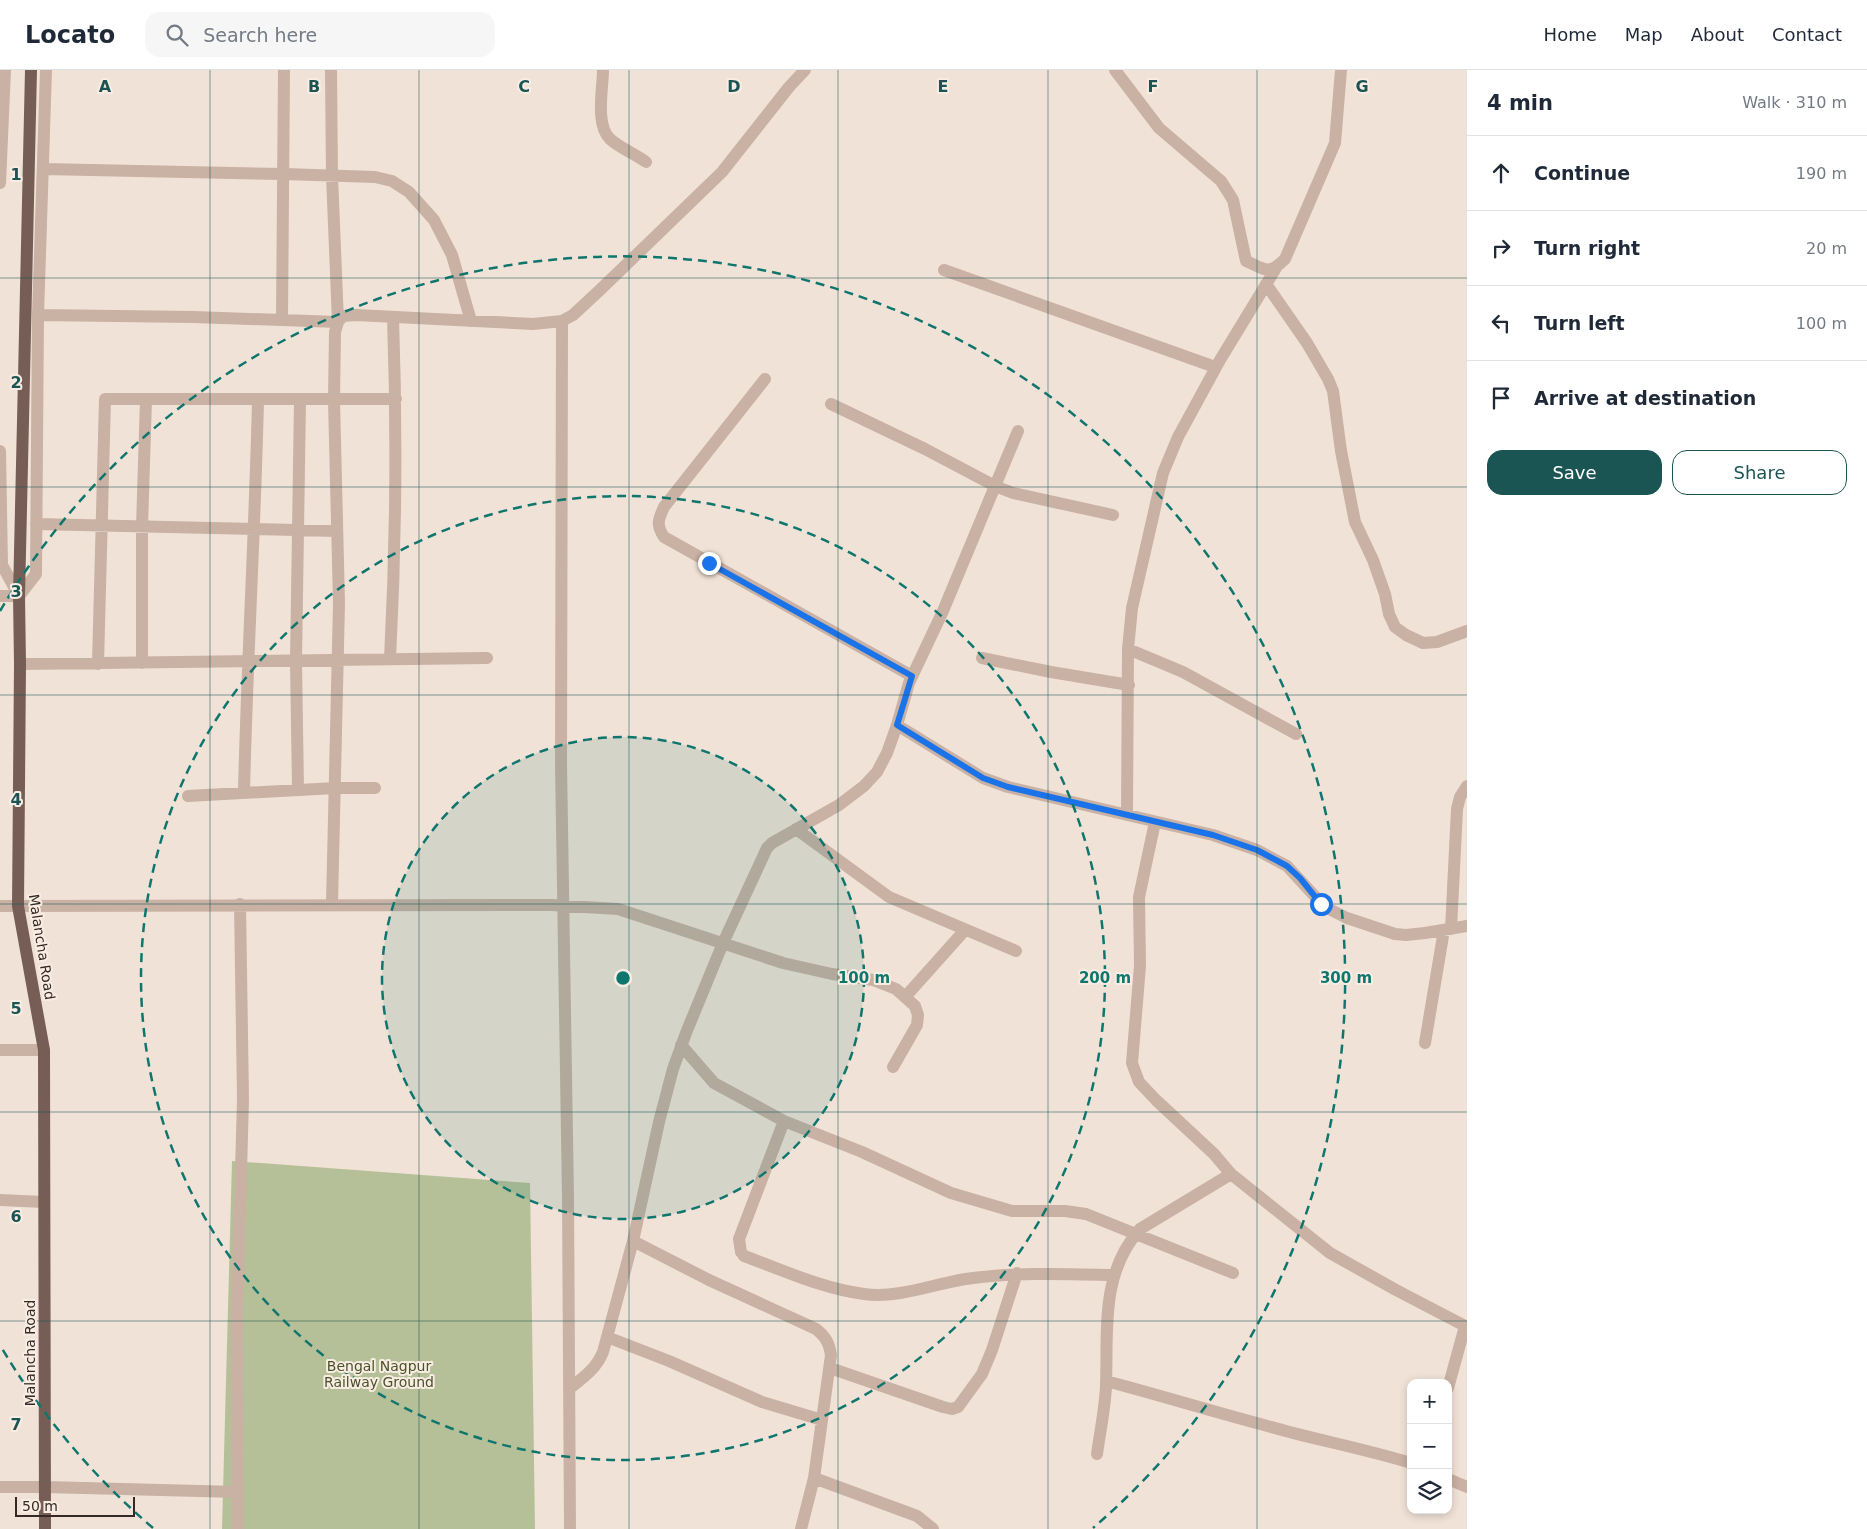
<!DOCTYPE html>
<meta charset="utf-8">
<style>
body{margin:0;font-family:"DejaVu Sans",sans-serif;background:#f6f6f7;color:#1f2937}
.controls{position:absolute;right:15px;bottom:15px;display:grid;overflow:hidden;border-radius:10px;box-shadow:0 2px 8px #0003}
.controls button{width:45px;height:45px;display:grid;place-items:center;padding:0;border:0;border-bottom:1px solid #e0e1e3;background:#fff;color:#1f2937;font:25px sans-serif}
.scale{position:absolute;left:15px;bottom:12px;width:120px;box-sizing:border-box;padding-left:5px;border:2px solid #342925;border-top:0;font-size:14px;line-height:18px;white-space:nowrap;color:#342925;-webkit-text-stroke:4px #f9ede3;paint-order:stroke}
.stop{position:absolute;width:15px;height:15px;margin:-11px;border:4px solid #1a73e8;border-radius:50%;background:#fff}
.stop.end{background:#1a73e8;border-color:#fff;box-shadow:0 1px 5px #0008}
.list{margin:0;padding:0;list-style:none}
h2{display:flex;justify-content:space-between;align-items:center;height:65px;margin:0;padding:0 20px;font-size:21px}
h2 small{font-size:16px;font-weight:400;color:#747a83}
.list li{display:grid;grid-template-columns:32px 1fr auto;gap:15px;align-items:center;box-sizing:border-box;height:75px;padding:0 20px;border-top:1px solid #e0e1e3}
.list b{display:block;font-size:19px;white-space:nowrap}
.list em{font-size:16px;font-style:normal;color:#747a83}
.actions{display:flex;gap:10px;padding:15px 20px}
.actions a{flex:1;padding:11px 0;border:1px solid #1b5553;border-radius:15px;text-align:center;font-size:18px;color:#1b5553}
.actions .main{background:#1b5553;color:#fff}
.icon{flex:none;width:28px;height:28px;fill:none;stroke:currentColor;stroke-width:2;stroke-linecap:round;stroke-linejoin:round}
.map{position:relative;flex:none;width:1467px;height:1459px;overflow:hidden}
header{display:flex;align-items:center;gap:30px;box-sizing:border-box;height:70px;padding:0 25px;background:#fff;border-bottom:1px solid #e0e1e3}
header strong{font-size:24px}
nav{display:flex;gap:28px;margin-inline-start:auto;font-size:18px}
.search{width:350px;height:45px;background:#f6f6f7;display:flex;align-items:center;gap:12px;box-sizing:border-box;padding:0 18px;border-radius:15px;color:#747a83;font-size:19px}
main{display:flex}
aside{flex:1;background:#fff}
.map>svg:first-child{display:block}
.green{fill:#b6c098}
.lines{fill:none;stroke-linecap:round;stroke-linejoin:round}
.minor{stroke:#c9b1a4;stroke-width:12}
.major{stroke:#765e56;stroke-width:12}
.route{stroke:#1a73e8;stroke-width:6}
.grid{fill:none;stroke:#1b5553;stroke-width:1;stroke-opacity:0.55}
.ring{fill:none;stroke:#0f766e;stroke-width:2.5;stroke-dasharray:9 6}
.labels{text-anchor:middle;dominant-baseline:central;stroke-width:4;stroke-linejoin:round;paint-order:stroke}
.street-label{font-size:14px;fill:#342925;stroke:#f9ede3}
.park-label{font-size:14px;fill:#485229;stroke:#f9ede3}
.grid-label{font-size:16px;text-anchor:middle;font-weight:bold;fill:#1b5553;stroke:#f9ede3;stroke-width:4;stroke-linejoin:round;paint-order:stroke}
.centre{fill:#0f766e;stroke:#f9ede3;stroke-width:2.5}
.ring-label{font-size:15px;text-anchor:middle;font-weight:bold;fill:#0f766e;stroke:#f9ede3;stroke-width:4;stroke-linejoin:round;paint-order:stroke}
</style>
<header>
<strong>Locato</strong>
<div class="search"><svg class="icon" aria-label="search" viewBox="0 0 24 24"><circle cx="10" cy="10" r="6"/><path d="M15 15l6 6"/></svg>Search here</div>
<nav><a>Home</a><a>Map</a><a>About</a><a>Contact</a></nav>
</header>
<main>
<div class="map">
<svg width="1467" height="1459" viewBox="0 0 1467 1459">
<rect width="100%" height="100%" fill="#f1e2d7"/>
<path class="green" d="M232 1091 530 1113 535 1459H222Z"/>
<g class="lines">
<path class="minor" d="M603 0C603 18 595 55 610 69 620 78 635 84 646 92
M1115 0 1159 58 1221 111 1233 130 1246 191C1265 199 1268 206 1285 189L1335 73 1341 0
M43 99 284 104 375 107 392 111 409 122 434 150 452 185 471 251
M0 113 5 0
M944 200 1215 297
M1266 214 1307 273 1328 309 1333 321 1341 381 1355 452 1373 490 1385 524 1389 544 1395 557 1406 565 1423 573 1437 572 1467 561
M38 245 194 247 338 252 332 106 331 0
M282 250 284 0
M562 251 561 694 568 1127 570 1459
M765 309 664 437C658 450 656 455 664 467L912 606
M831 334 925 379 995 416 1013 423 1113 445
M0 381 2 495 19 526
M36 454 337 461
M0 526H19L36 504 38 245 46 0
M1128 579 1183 602 1296 664
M982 588 1051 602 1129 615
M390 589C396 475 397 361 393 247
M142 593V457L146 329
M20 594 487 588
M98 594 105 329H396
M897 655 983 708 1008 717 1213 765 1257 780 1287 796 1321 833 1329 839 1347 848 1395 864 1406 865 1425 863 1467 856
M298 720 296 591 300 330
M244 722C247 592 255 461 258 330
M188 726 335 718H375
M1127 745 1128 579 1132 538 1163 403 1178 367 1220 290 1276 198
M1155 752 1139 827 1140 896 1132 993 1139 1012 1156 1030 1214 1084 1231 1104 1330 1183 1396 1220 1467 1257
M796 759 889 827 1016 881
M332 834 339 533 334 330 335 262 338 252 343 246 356 245 533 254 562 251 573 245 601 219 722 102 789 17 805 0
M0 836 551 835 618 839 783 893 832 904 873 910 896 919 915 936 918 945 917 955 893 997
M1451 859 1457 739 1460 727 1467 716
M906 926 965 860
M1425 973 1444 860
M681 975 714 1013 784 1051 862 1082 951 1123 1012 1141H1065L1086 1144 1233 1203
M0 980H44
M784 1051 739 1169 741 1182 744 1186C783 1200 823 1219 864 1224 901 1229 937 1212 973 1208 1020 1202 1067 1204 1114 1205
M0 1130 44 1132
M633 1171 709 1210 816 1259C826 1267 829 1273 831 1285L814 1408 801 1459
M607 1267 669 1291 762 1332 822 1350
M830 1298 943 1337 952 1339 958 1337 982 1304 992 1280 1017 1203
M1106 1311C1159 1325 1211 1341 1264 1355 1312 1369 1362 1378 1411 1393
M1448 1318 1465 1256
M569 1319C584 1307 596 1299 603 1282L633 1171 659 1052 673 999 686 963 723 873 767 778 772 773 839 735 864 716 877 702 887 683 897 655 909 613 943 541 1018 361
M1097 1384C1100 1362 1105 1339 1106 1316 1108 1260 1100 1204 1140 1159L1231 1104
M814 1408 917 1446 933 1459
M1448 1409 1467 1417
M0 1417H45L238 1422
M238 1459 237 1248 243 1029 240 834"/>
<path class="major" d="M31 0 19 526 20 594 18 836 44 980 45 1459"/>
</g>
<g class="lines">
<path class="route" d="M709 493 912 606 897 655 983 708 1008 717 1213 765 1257 780 1287 796 1300 808 1321 834"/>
</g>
<path class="grid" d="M210 0V1459M419 0V1459M629 0V1459M838 0V1459M1048 0V1459M1257 0V1459M0 208H1467M0 417H1467M0 625H1467M0 834H1467M0 1042H1467M0 1251H1467"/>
<circle cx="623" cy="908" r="241" fill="#0f766e" fill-opacity=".12"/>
<g class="ring">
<circle cx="623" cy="908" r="241"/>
<circle cx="623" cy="908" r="482"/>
<path d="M153 1458A723 723 0 0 1 0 1275M0 541A723 723 0 1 1 1093 1458"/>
</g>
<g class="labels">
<g class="street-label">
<text transform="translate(42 877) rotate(81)">Malancha Road</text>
<text transform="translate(30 1283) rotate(-90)">Malancha Road</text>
</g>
<g class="park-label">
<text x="379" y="1296">Bengal Nagpur<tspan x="379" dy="16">Railway Ground</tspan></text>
</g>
</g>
<g class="grid-label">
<text x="105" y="22">A</text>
<text x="314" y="22">B</text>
<text x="524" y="22">C</text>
<text x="734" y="22">D</text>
<text x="943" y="22">E</text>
<text x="1153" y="22">F</text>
<text x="1362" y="22">G</text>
<text x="16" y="110">1</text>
<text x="16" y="318">2</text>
<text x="16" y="527">3</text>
<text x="16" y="735">4</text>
<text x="16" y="944">5</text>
<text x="16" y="1152">6</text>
<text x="16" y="1360">7</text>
</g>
<circle cx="623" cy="908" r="8" class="centre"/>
<g class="ring-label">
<text x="864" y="913">100 m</text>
<text x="1105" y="913">200 m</text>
<text x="1346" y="913">300 m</text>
</g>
</svg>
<div class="controls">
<button>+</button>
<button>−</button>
<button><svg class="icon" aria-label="layers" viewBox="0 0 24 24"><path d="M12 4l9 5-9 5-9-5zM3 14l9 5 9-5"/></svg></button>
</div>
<div class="scale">50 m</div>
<div class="stop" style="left:1321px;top:834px"></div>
<div class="stop end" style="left:709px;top:493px"></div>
</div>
<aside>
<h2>4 min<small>Walk · 310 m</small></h2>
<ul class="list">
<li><svg class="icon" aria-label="ahead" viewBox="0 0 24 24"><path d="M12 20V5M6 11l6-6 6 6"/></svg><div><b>Continue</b></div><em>190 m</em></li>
<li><svg class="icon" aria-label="right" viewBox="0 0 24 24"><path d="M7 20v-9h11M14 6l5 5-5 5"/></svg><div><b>Turn right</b></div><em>20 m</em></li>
<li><svg class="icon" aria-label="left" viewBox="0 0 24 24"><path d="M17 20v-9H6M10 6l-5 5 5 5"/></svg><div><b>Turn left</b></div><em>100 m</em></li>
<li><svg class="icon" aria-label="arrive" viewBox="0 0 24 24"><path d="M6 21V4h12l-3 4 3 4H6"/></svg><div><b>Arrive at destination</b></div></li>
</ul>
<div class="actions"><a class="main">Save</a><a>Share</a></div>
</aside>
</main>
